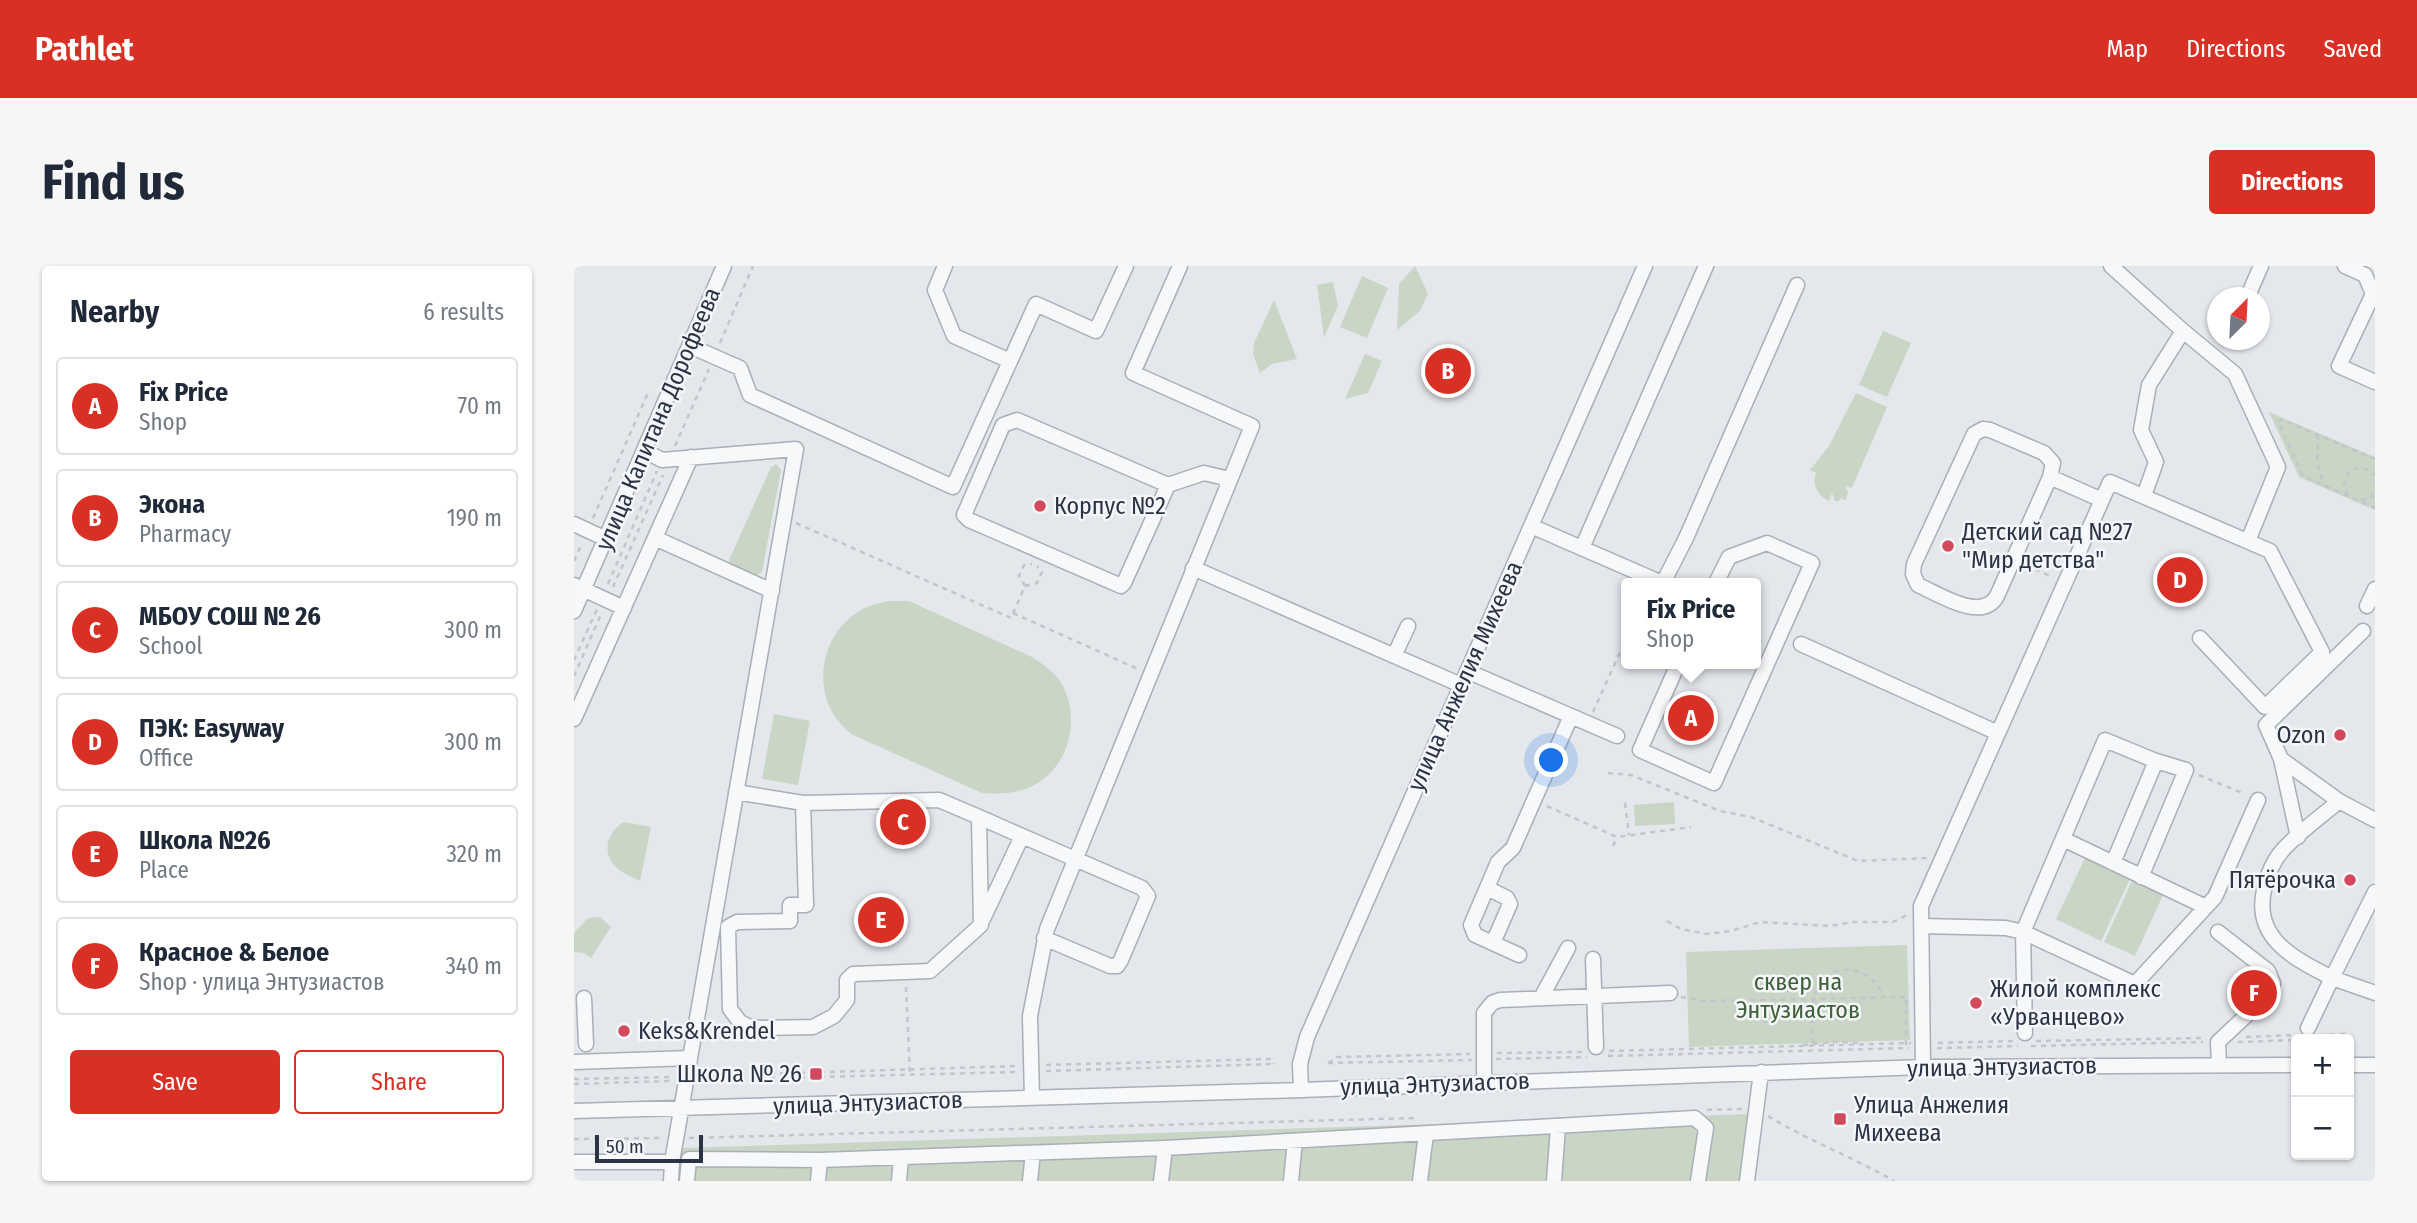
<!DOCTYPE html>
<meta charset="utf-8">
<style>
body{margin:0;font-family:"Fira Sans Condensed",sans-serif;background:#f6f6f7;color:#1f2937}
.controls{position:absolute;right:21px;bottom:21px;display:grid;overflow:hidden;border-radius:7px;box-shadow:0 2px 5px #0004}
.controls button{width:63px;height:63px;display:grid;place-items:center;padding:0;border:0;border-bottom:2px solid #e0e1e3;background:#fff;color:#1f2937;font:35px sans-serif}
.compass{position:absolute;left:1633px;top:21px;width:63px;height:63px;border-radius:50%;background:#fff;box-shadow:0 2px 5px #0004;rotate:24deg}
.scale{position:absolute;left:21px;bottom:18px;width:108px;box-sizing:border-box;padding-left:7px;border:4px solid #2b3445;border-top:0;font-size:19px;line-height:24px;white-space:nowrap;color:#2b3445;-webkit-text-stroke:5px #f4f6f9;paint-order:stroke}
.you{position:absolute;left:978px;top:495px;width:24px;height:24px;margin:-18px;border:5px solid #fff;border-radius:50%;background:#1a73e8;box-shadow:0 0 0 10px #1a73e833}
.badge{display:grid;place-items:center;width:46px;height:46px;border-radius:50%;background:#d93025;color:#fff;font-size:23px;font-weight:700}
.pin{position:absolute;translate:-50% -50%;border:4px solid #fff;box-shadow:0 2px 7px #0006}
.popup{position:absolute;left:1047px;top:312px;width:140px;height:91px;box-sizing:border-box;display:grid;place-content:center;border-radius:7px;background:#fff;filter:drop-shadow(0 2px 5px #0005);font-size:23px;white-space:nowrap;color:#747a83}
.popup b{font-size:26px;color:#1f2937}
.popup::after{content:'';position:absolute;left:50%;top:100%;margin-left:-14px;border:14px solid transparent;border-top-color:#fff}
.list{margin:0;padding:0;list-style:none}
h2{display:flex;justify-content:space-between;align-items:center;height:91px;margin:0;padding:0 28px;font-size:30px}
h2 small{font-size:23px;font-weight:400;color:#747a83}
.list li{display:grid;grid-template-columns:46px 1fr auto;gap:21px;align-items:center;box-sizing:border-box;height:98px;margin:0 14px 14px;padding:0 14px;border:2px solid #e0e1e3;border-radius:7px}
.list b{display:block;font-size:26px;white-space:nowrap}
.list p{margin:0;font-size:23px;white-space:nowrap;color:#747a83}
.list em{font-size:23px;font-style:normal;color:#747a83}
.actions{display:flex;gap:14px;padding:21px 28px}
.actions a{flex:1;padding:16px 0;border:2px solid #d93025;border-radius:7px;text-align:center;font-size:24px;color:#d93025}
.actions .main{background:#d93025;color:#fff}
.map{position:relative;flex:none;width:1801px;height:915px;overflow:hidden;border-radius:7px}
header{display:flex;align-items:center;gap:42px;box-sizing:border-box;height:98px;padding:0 35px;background:#d93025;color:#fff}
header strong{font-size:33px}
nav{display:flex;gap:38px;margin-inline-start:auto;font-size:24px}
.intro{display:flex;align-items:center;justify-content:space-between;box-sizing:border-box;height:168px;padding:0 42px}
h1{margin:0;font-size:49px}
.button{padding:18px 32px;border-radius:7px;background:#d93025;color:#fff;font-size:24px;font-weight:700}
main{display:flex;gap:42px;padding:0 42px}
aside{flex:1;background:#fff;border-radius:7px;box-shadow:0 2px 5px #0004}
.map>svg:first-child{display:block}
.green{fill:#c9d6c5}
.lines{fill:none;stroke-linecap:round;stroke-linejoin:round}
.minor-casing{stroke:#a9aeb7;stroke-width:17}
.path{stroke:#c2c5cb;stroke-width:2.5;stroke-dasharray:5 5;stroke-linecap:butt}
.minor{stroke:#f7f8fa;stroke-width:14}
.poi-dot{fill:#d1495b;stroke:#f4f6f9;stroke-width:2.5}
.labels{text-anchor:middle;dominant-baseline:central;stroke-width:5;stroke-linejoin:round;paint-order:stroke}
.street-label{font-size:24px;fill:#2b3445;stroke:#f4f6f9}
.poi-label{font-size:24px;fill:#2b3445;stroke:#f4f6f9;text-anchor:start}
.park-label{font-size:24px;fill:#3f6138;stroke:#f4f6f9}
</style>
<header>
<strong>Pathlet</strong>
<nav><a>Map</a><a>Directions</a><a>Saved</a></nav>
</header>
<div class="intro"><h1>Find us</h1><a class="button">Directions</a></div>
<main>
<aside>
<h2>Nearby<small>6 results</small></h2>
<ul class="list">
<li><span class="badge">A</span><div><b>Fix Price</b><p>Shop</p></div><em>70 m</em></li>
<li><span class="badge">B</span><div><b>Экона</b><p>Pharmacy</p></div><em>190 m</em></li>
<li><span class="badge">C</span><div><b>МБОУ СОШ № 26</b><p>School</p></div><em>300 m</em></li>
<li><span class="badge">D</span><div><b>ПЭК: Easyway</b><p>Office</p></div><em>300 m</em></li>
<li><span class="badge">E</span><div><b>Школа №26</b><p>Place</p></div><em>320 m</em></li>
<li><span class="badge">F</span><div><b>Красное &amp; Белое</b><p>Shop · улица Энтузиастов</p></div><em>340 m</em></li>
</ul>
<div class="actions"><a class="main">Save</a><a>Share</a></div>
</aside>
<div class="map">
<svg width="1801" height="915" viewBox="0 0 1801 915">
<rect width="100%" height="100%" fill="#e4e7ec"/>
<path class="green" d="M841 0 854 28 846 45 823 64 825 18Z
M788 10 814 22 793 72 766 61Z
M759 16 764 40 750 71 743 19Z
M700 34 723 93 698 98 686 107 679 88 680 77Z
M1309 65 1337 77 1313 131 1285 119Z
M791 88 808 95 794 127 771 133Z
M1282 127 1313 141 1278 222 1271 220 1274 226 1272 234H1269L1268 231 1265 235H1261L1258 227 1255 235C1243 229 1238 220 1242 207L1236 204 1255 180Z
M1695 146 1801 191V244L1725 211Z
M202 198 207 204 188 306 183 309 156 298 155 294 197 201Z
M314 335H335L458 391C470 399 482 407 489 420 508 458 492 509 451 523 437 528 422 528 408 527L277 468C272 463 266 458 262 452 236 415 251 360 293 341 300 338 308 337 314 335Z
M200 448 236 455 224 519 188 513Z
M1100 536 1101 558 1061 560 1060 539Z
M50 556 77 561 66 615C58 611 47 607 41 600 27 585 34 565 50 556Z
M1511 592 1556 613 1527 675 1482 653Z
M1558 615 1589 629 1561 690 1530 676Z
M26 651 37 661 17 692 10 687 0 686V667L14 652Z
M1333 679 1336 774 1115 781 1112 686Z
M1178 848 1170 915H105L108 882Z"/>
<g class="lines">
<g class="minor-casing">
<path id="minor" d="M371 0 361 24 380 70 436 95
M1537 0 1609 65 1661 108 1704 201 1674 275
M1771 0 1791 9 1799 28 1765 100 1801 116
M1673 32 1687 0
M116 80 166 102 176 129 379 221 462 38 522 65 552 0
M71 185 88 194 222 183 98 896
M1476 211 1479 197 1470 187 1416 164 1409 163 1400 168 1340 298 1339 308 1344 319C1365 328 1408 357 1423 330L1476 211 1528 234
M594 219 550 317 547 320 395 254 390 249 429 159 443 154 594 219 630 207 651 212 653 218
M1570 230 1582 196 1567 164 1575 119 1609 65
M0 258 32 273
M957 260 1088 317
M81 272 198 325
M1008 282 1132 0
M619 302 887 419
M1089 317 1112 272 1223 19
M0 319 50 342
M1793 340 1801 323
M0 345 150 0
M1789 365 1692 459 1707 493 1765 535 1801 554
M1227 378 1424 467
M820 390 834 360
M1104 398 1066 484 1140 517 1238 297 1193 277 1155 291 1142 317
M893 405 1043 470
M0 453 117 191
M1707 493 1724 571
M162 526 229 537 232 639H216V655L163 656 154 661 156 743 166 756 176 761 188 762 239 761 260 750 273 734V714L279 708 356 705 407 659 405 551 365 534 229 537
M405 551 448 570 409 653
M448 570 568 622 574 630 547 694 543 700H536L470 672
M1489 573 1632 641
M1539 597 1582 495
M1567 611 1612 504 1582 495 1531 474 1449 666 1561 718 1641 631 1684 534
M913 622 933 632 936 638 919 677
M1801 626 1758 712 1801 727
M1348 660 1432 662 1449 666 1451 767
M1644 666 1694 705 1699 717 1693 730 1644 776 1645 799
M945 689 901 669 897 659 924 596 939 582 997 450
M1019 693 1022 781
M10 732 12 778
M967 732 994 682
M1734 762 1758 712C1721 693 1679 673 1690 624 1693 611 1699 595 1708 585 1723 567 1747 551 1765 535
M0 796 116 792
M1775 799H1801
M1349 801 1347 640 1536 216 1696 285 1748 386 1691 441 1626 372
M910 816V747L918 737 926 734 1096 727
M727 824 726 798 733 771 1071 0
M458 832 456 750 473 663 678 160 559 107 606 0
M0 845 727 824 1349 801 1722 799
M0 896H98L97 915
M113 915 115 893 246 894 591 882 1121 852 1132 862 1124 915
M244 915 246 894
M325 915 327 892
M456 915 459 887
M587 915 591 882
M717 915 721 875
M846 915 852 868
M980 915 984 861
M1173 915 1187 806"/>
</g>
<path class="path" d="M146 77 179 0
M1744 169 1743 196 1750 220
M101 180 135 103
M1801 193 1708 154 1704 155 1729 210 1801 242
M1774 229 1770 219C1773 201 1789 196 1801 210
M1787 234 1796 232 1801 226
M19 252 74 127
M222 257 437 352 451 320
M0 295 8 277
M1452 299 1478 311
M34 318 83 205
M451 320 445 310 450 299 458 298
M451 320 463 317 468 306 463 300
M39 321 89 209
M439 347 564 403
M0 394 23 343
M0 410 28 346
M1019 446 1052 373
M1034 507 1057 509 1146 545 1177 551 1284 595 1353 592
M1625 509 1671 528
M1051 537 1055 569
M973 540 1043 571 1117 561
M1039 580 1043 571
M1093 655 1107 663 1133 668 1157 665 1186 656 1256 660 1279 656H1319L1333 649
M332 721 336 809
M1107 731 1130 735 1335 731
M1168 735 1177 751 1195 757 1212 750 1221 734
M1746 769 1772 768 1780 773
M1672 771 1721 769
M1462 775 1630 772
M1664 776 1722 774
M1364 777 1442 775
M1239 778C1239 761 1235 739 1243 723 1260 691 1299 702 1311 732
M1229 779 1261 776 1288 777
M1332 779V731
M1457 780 1629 776
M1363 782 1444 780
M1035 785 1337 777
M923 787 1008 786
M1034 790 1335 782
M922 793 1013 791
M754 797 763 791 896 788
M754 797 898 794
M472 799 697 793 700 798
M472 805 700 798
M126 810 444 800
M0 813 98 811
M126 814 445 806
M0 818 98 815
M1133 844 1169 843
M1194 850C1235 875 1279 891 1320 915
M115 872 840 852
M0 873 88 872"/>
<use href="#minor" class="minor"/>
</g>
<g class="poi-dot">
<circle cx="466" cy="240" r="7"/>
<circle cx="1374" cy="280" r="7"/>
<circle cx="1766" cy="469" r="7"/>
<circle cx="1776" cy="614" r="7"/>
<circle cx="1402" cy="737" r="7"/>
<circle cx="50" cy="765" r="7"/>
<rect x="235" y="801" width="14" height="14" rx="3.5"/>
<rect x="1259" y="846" width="14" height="14" rx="3.5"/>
</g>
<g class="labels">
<g class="street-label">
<text transform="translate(84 153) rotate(-67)">улица Капитана Дорофеева</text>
<text transform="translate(891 410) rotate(-66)">улица Анжелия Михеева</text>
<text transform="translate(1428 801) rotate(-1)">улица Энтузиастов</text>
<text transform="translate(861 818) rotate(-2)">улица Энтузиастов</text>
<text transform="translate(294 837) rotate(-2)">улица Энтузиастов</text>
</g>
<g class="poi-label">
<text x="480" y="240">Корпус №2</text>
<text x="1388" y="266">Детский сад №27<tspan x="1388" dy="28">"Мир детства"</tspan></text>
<text x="1752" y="469" text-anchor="end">Ozon</text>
<text x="1762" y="614" text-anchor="end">Пятёрочка</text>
<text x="1416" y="723">Жилой комплекс<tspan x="1416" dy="28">«Урванцево»</tspan></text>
<text x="64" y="765">Keks&amp;Krendel</text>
<text x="228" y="808" text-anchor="end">Школа № 26</text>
<text x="1280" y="839">Улица Анжелия<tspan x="1280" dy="28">Михеева</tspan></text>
</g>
<g class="park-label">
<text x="1224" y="716">сквер на<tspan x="1224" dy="28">Энтузиастов</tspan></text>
</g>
</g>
</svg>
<div class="controls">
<button>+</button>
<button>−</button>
</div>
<svg class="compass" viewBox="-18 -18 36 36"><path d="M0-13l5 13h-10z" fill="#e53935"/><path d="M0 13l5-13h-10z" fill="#747a83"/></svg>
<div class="scale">50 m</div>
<div class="you"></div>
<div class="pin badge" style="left:1117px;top:452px">A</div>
<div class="popup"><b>Fix Price</b>Shop</div>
<div class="pin badge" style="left:874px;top:105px">B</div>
<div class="pin badge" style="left:329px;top:556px">C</div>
<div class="pin badge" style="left:1606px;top:314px">D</div>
<div class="pin badge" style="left:307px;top:654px">E</div>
<div class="pin badge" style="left:1680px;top:727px">F</div>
</div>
</main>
